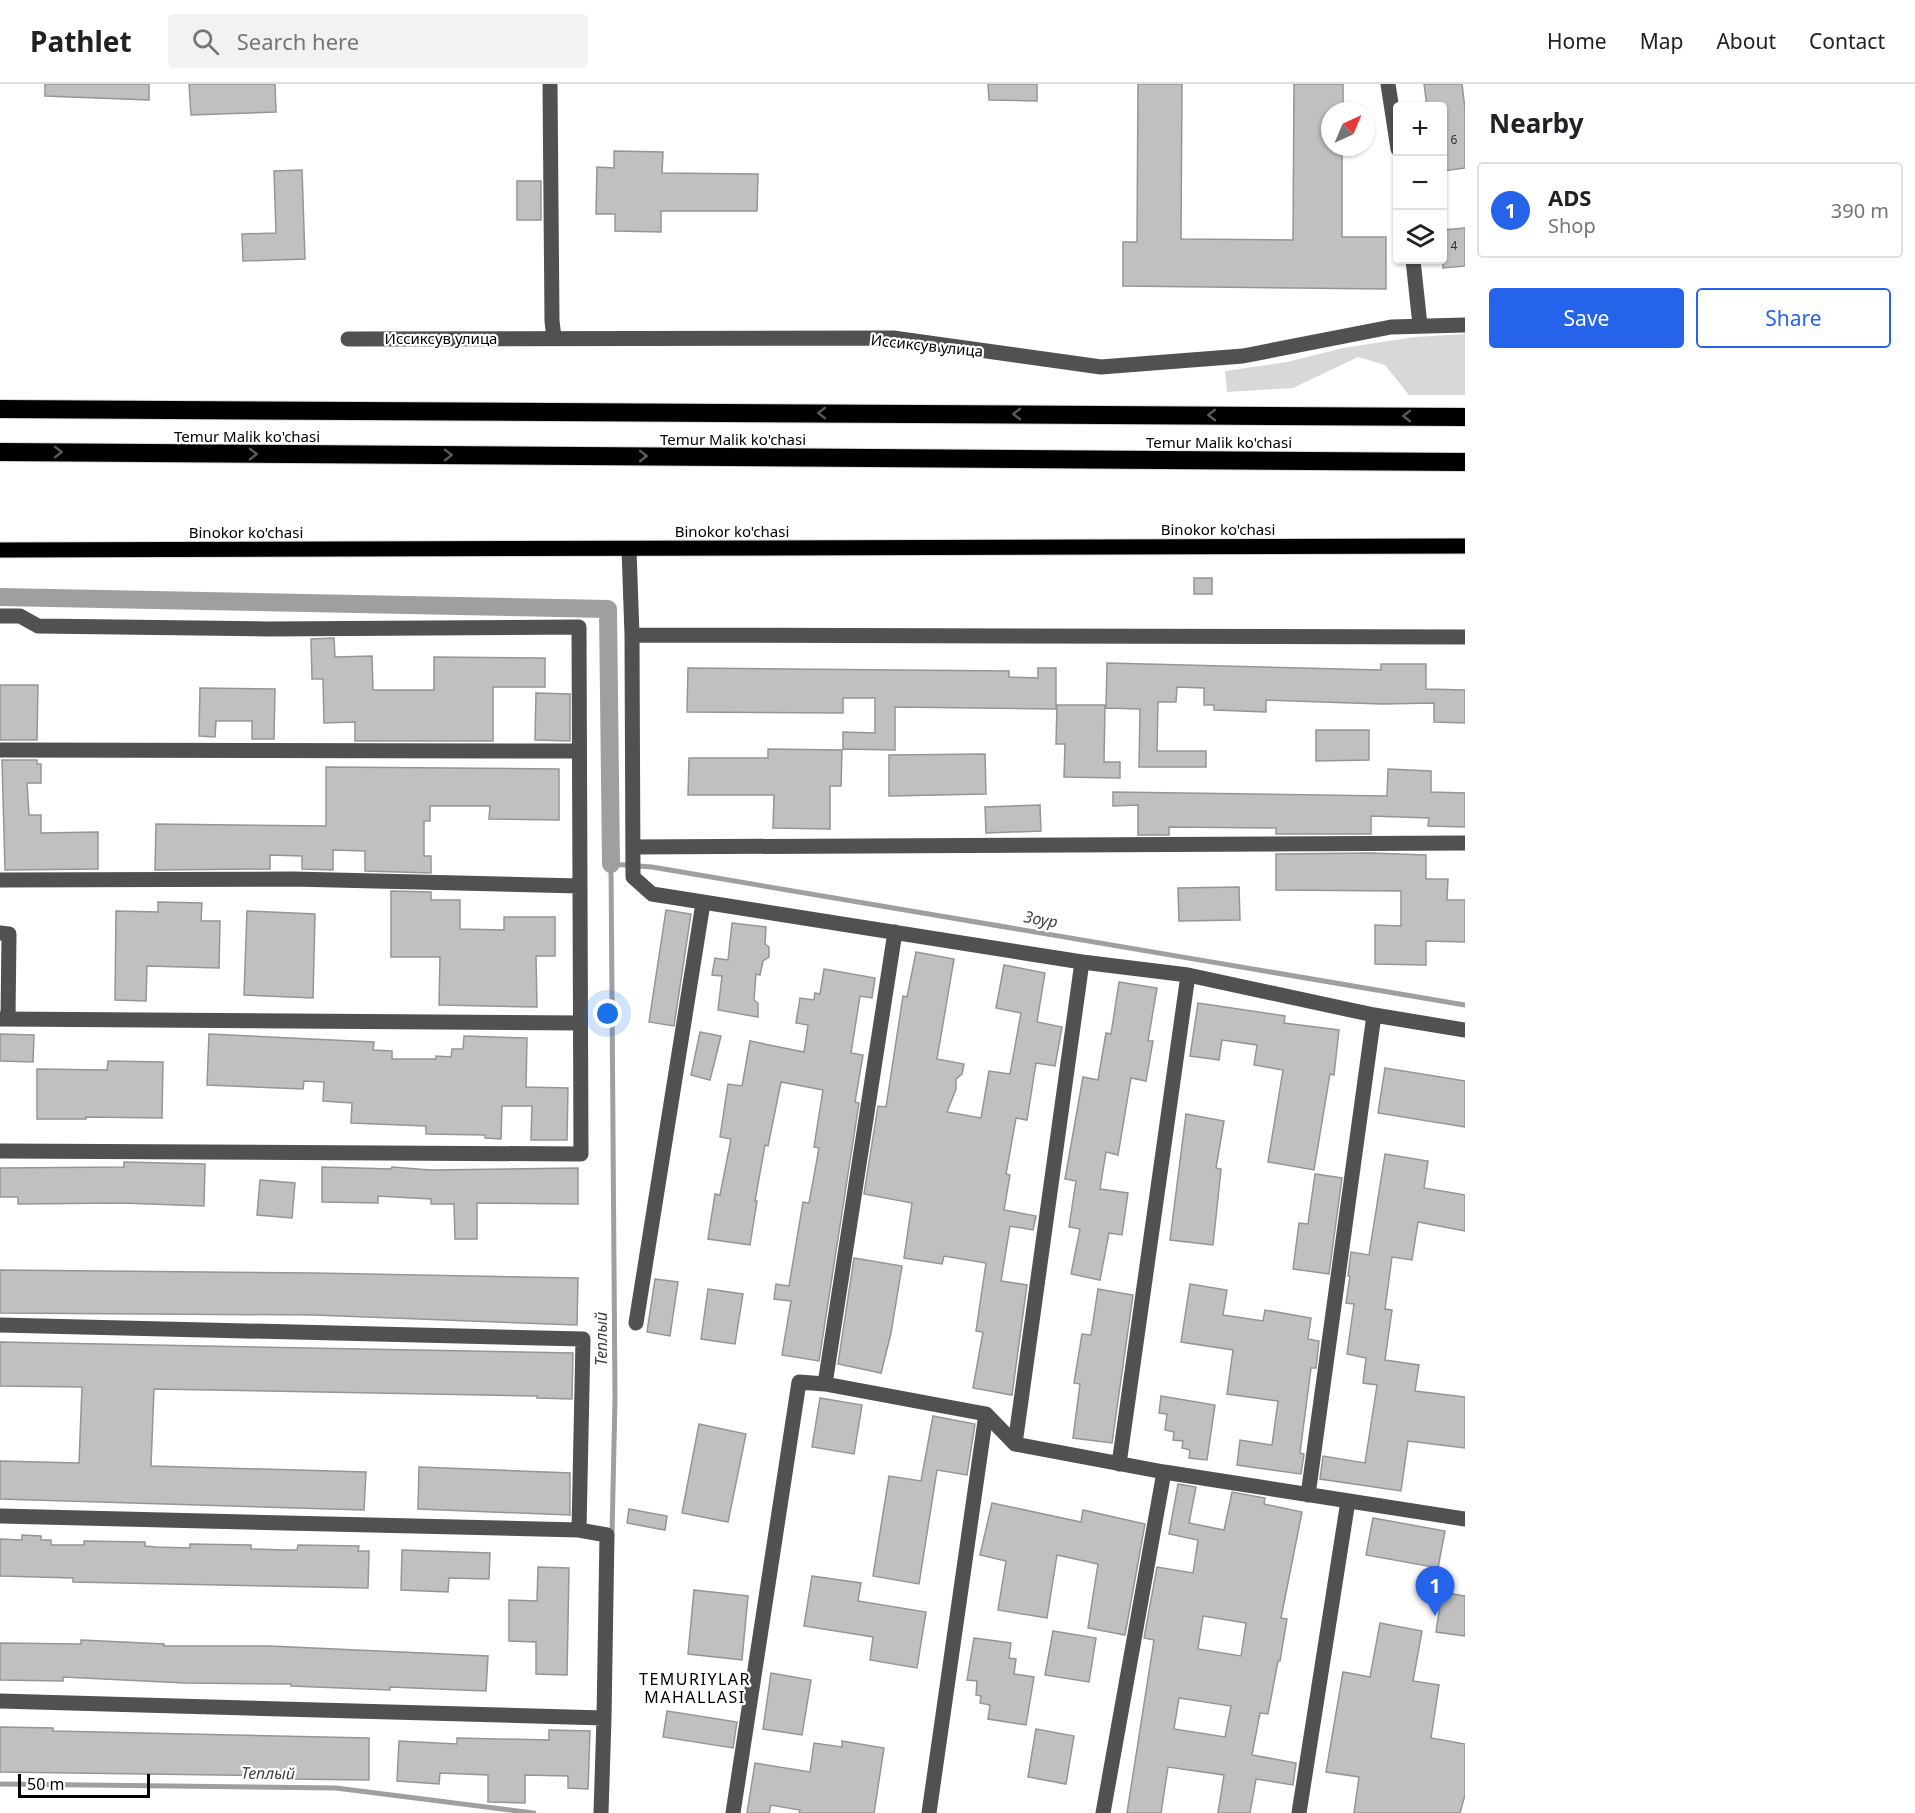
<!DOCTYPE html>
<meta charset="utf-8">
<style>
body{margin:0;font-family:"Noto Sans",sans-serif;background:#f2f2f2;color:#202124}
.controls{position:absolute;right:18px;top:18px;display:grid;overflow:hidden;border-radius:6px;box-shadow:0 2px 4px #0004}
.controls button{width:54px;height:54px;display:grid;place-items:center;padding:0;border:0;border-bottom:2px solid #e0e0e0;background:#fff;color:#202124;font:30px sans-serif}
.compass{position:absolute;left:1321px;top:18px;width:54px;height:54px;border-radius:50%;background:#fff;box-shadow:0 2px 4px #0004;rotate:44deg}
.scale{position:absolute;left:18px;bottom:15px;width:132px;box-sizing:border-box;padding-left:6px;border:3px solid #000;border-top:0;font-size:16px;line-height:21px;white-space:nowrap;color:#000;-webkit-text-stroke:4px #fff;paint-order:stroke}
.you{position:absolute;left:608px;top:930px;width:21px;height:21px;margin:-15px;border:4px solid #fff;border-radius:50%;background:#1a73e8;box-shadow:0 0 0 9px #1a73e833}
.badge{display:grid;place-items:center;width:39px;height:39px;border-radius:50%;background:#2563eb;color:#fff;font-size:20px;font-weight:700}
.pin{position:absolute;translate:-50% -50px;filter:drop-shadow(0 2px 3px #0008)}
.pin::after{content:'';position:absolute;top:32px;width:21px;height:18px;background:inherit;clip-path:polygon(0 0,100% 0,50% 100%)}
.list{margin:0;padding:0;list-style:none}
h2{display:flex;justify-content:space-between;align-items:center;height:78px;margin:0;padding:0 24px;font-size:26px}
h2 small{font-size:20px;font-weight:400;color:#757577}
.list li{display:grid;grid-template-columns:39px 1fr auto;gap:18px;align-items:center;box-sizing:border-box;height:96px;margin:0 12px 12px;padding:0 12px;border:2px solid #e0e0e0;border-radius:6px}
.list b{display:block;font-size:22px;white-space:nowrap}
.list p{margin:0;font-size:20px;white-space:nowrap;color:#757577}
.list em{font-size:20px;font-style:normal;color:#757577}
.actions{display:flex;gap:12px;padding:18px 24px}
.actions a{flex:1;padding:14px 0;border:2px solid #2563eb;border-radius:6px;text-align:center;font-size:21px;color:#2563eb}
.actions .main{background:#2563eb;color:#fff}
.icon{flex:none;width:33px;height:33px;fill:none;stroke:currentColor;stroke-width:2;stroke-linecap:round;stroke-linejoin:round}
.map{position:relative;flex:none;width:1465px;height:1729px;overflow:hidden}
header{display:flex;align-items:center;gap:36px;box-sizing:border-box;height:84px;padding:0 30px;background:#fff;border-bottom:2px solid #e0e0e0}
header strong{font-size:28px}
nav{display:flex;gap:33px;margin-inline-start:auto;font-size:21px}
.search{width:420px;height:54px;background:#f2f2f2;display:flex;align-items:center;gap:15px;box-sizing:border-box;padding:0 21px;border-radius:6px;color:#757577;font-size:22px}
main{display:flex}
aside{flex:1;background:#fff}
.map>svg:first-child{display:block}
.green{fill:#d8d8d8}
.lines{fill:none;stroke-linecap:round;stroke-linejoin:round}
.stream{stroke:#9f9f9f;stroke-width:5}
.canal{stroke:#9f9f9f;stroke-width:18}
.building{fill:#c0c0c0;stroke:#959595;stroke-width:1.5;fill-rule:evenodd}
.major-casing{stroke:#dbdbdb;stroke-width:17}
.highway-casing{stroke:#dbdbdb;stroke-width:20}
.minor{stroke:#515151;stroke-width:15}
.major{stroke:#000;stroke-width:15}
.highway{stroke:#000;stroke-width:18}
.oneway{stroke:#595959}
.labels{text-anchor:middle;dominant-baseline:central;stroke-width:4.5;stroke-linejoin:round;paint-order:stroke}
.number-label{font-size:12px;fill:#303030}
.street-label{font-size:15px;fill:#000;stroke:#fff}
.water-label{font-size:16px;font-style:italic;fill:#404040;stroke:#fff}
.neighbourhood-label{font-size:16px;letter-spacing:1.5px;fill:#000;stroke:#fff}
</style>
<header>
<strong>Pathlet</strong>
<div class="search"><svg class="icon" aria-label="search" viewBox="0 0 24 24"><circle cx="10" cy="10" r="6"/><path d="M15 15l6 6"/></svg>Search here</div>
<nav><a>Home</a><a>Map</a><a>About</a><a>Contact</a></nav>
</header>
<main>
<div class="map">
<svg width="1465" height="1729" viewBox="0 0 1465 1729">
<rect width="100%" height="100%" fill="#fff"/>
<path class="green" d="M1465 250V311H1409L1385 281 1358 273 1293 304 1227 308 1225 287 1287 278 1343 264 1415 253Z"/>
<g class="lines">
<path class="stream" d="M612 1451 615 1315 611 780 652 783 1465 921
M0 1700 336 1704 534 1729"/>
<path class="canal" d="M0 513 608 525 611 780"/>
</g>
<path class="building" d="M45 0H149V16L45 12Z
M189 0H275L276 28 191 31Z
M988 0H1037V17L989 16Z
M1138 0H1182L1181 155 1293 156 1294 0H1343V27H1330V63H1342V153H1386V205L1123 202V158H1137Z
M1424 0H1462L1465 25V84L1443 87V22H1427Z
M614 67 663 68 662 89 758 90 757 127H661V148L615 147V130H596L597 83 614 84Z
M302 86 305 175 243 177 242 150 276 149 274 87Z
M517 97H541V136H517Z
M1465 144V182L1443 184V146Z
M1194 494H1212V510H1194Z
M334 554 335 573 372 572 373 606H434V573L545 574V603H493V657H355V638L324 639 323 595H312L311 555Z
M1107 579 1381 586V580H1426V605L1465 606V639L1434 638V619L1382 620 1266 616V628L1214 626V621H1204V604L1177 603 1176 618H1158L1157 667H1206V683H1139L1140 625 1106 624Z
M688 584 1009 587V593L1038 594V584H1056V625L895 623V666L843 665V648L875 649V614H843V629L687 628Z
M0 601H38L37 656H0Z
M200 604 275 605 274 655H252V637H216L215 653 199 652Z
M536 609 570 610V657L535 656Z
M1057 621H1105L1104 678H1120V694L1064 693 1065 660H1056Z
M1316 646H1369V676L1316 677Z
M768 665 842 666 841 702H830V745L773 744 774 711H688L689 674H768Z
M985 670 986 710 889 712V671Z
M2 676H37V680H41V699H27L29 731H41V749L98 748V785L5 786Z
M326 683 559 685V736L489 735 490 722H430V737H424V772H431V789L365 787V767L333 766V786L302 785V772L270 771V785L155 786 156 740 326 742Z
M1388 685 1431 687V708L1465 709V743L1428 742 1429 734 1371 732V750H1276V744L1169 743V751H1138V721L1113 722V708L1387 712Z
M1040 721 1041 747 986 749 985 723Z
M1371 769 1426 771V795H1448L1447 816H1465V858L1426 857V881L1375 880V841L1401 842V807L1276 806V770Z
M1239 803 1240 836 1179 837 1178 804Z
M391 807 431 808V816H460V845L504 846V833H555V872H536L537 923 439 921 440 873H391Z
M158 818 202 819 201 837H220L219 884 147 882 146 917 115 916 116 827 158 828Z
M666 826 691 830 674 942 649 938Z
M247 827 315 830 313 914 244 911Z
M732 839 766 843 765 860 769 863V873L763 877 760 891 756 890 754 916 758 919V933L718 926 722 892 712 891 715 874 728 876Z
M916 868 954 875 937 975 964 980 962 990 956 995V1005L947 1028 981 1034 989 987 1010 990 1021 929 996 924 1004 881 1045 889 1037 938 1062 943 1055 982 1036 979 1027 1036 1016 1034 1006 1090 1010 1091 1004 1126 1036 1132 1033 1146 1010 1142 1001 1197 1027 1201 1012 1311 973 1304 983 1248 976 1247 986 1179 944 1172 942 1180 904 1174 912 1119 864 1110 878 1022 886 1023 903 912 907 913Z
M824 885 875 894 872 914 860 912 851 969 863 971 855 1018 859 1019 819 1277 782 1271 791 1217 774 1215 776 1200 789 1202 803 1118 809 1119 819 1064 814 1063 823 1006 781 998 768 1062 765 1061 755 1117H757L750 1161 708 1155 715 1110 720 1111 731 1055 720 1053 728 1000 742 1002 750 957 804 968 808 941 796 939 800 914 814 916 815 909 820 910Z
M1119 898 1157 904 1148 957H1153L1146 997 1131 994 1118 1071 1106 1068 1100 1105 1128 1109 1122 1151 1109 1149 1100 1196 1071 1190 1080 1145 1069 1143 1076 1097 1065 1095 1083 993 1098 996 1106 949 1111 950Z
M1198 919 1285 932 1284 939 1339 946 1334 991 1330 990 1314 1086 1268 1078 1283 986 1254 981 1257 961 1222 956 1219 976 1190 972Z
M700 948 721 952 710 996 691 991Z
M0 950 34 951 33 978 0 977Z
M209 950 374 958 373 966 392 967V975H436V972L451 973 452 965H463L464 952 527 954 526 1003 568 1004 567 1056H531L532 1022H502L501 1055 485 1054V1051L426 1050V1042L351 1039 352 1019 323 1017 324 998 304 997 303 1005 207 1001Z
M108 977 163 978 162 1034 86 1033V1035H37V985L107 986Z
M1385 984 1465 997V1043L1378 1029Z
M1186 1030 1224 1037 1216 1084 1221 1085 1213 1161 1170 1156Z
M1385 1070 1428 1077 1424 1104 1465 1111V1147L1418 1138 1412 1176 1392 1173 1385 1225 1392 1226 1385 1276 1419 1281 1415 1307 1465 1313V1364L1408 1357 1401 1407 1320 1395 1323 1372 1365 1379 1377 1301 1363 1299 1366 1274 1347 1270 1354 1220 1346 1219 1350 1192H1348L1351 1168 1369 1171Z
M124 1078 205 1080 204 1122 123 1119 18 1120V1113H0V1084L124 1083Z
M322 1083 391 1085 392 1083 431 1086 578 1084V1120L477 1119V1155H455L454 1120H431V1115L378 1112V1119L322 1118Z
M1315 1090 1342 1094 1329 1190 1293 1185 1299 1139 1308 1140Z
M260 1096 295 1099 292 1134 257 1131Z
M854 1174 902 1182 891 1249 881 1289 838 1280Z
M0 1186 314 1189 578 1194 577 1241 314 1231 0 1229Z
M655 1195 678 1198 670 1252 647 1248Z
M1190 1200 1227 1206 1223 1231 1263 1237 1265 1226 1311 1234 1308 1255 1319 1257 1316 1284H1311L1300 1369 1304 1370 1301 1390 1237 1381 1240 1356 1272 1361 1278 1317 1227 1310 1233 1266 1181 1258Z
M708 1205 743 1210 735 1260 701 1255Z
M1098 1205 1133 1211 1112 1359 1073 1354 1080 1300 1074 1299 1082 1250 1091 1251Z
M0 1258 573 1269 572 1315 537 1314V1312L154 1305 151 1382 366 1388 364 1426 0 1415V1377L79 1379 82 1303 0 1302Z
M1161 1312 1215 1321 1207 1376 1189 1374 1190 1366 1182 1364 1183 1357 1173 1356 1174 1348 1165 1346 1167 1330 1159 1329Z
M820 1314 862 1321 854 1370 812 1363Z
M933 1332 975 1340 967 1391 937 1386 919 1500 873 1492 889 1392 921 1397Z
M699 1340 746 1350 728 1438 682 1429Z
M419 1383 570 1389V1431L418 1425Z
M1178 1400 1196 1403 1189 1439 1224 1446 1232 1408 1265 1414 1264 1420 1302 1428 1281 1534 1287 1535 1280 1577H1278L1268 1630 1260 1629 1252 1671 1296 1679 1293 1701 1256 1695 1250 1729H1218L1224 1691 1168 1683 1161 1729H1127L1154 1556 1144 1554 1157 1483 1193 1489 1198 1456 1169 1450ZM1203 1532 1246 1539 1241 1572 1198 1565ZM1179 1614 1231 1622 1225 1653 1174 1645Z
M992 1419 1081 1438 1083 1426 1145 1440 1125 1551 1088 1544 1098 1480 1057 1471 1047 1534 998 1526 1006 1477 980 1471Z
M629 1425 667 1432 665 1446 627 1439Z
M1373 1434 1445 1447 1438 1484 1366 1471Z
M22 1451 41 1452V1456H51V1461H84V1457L145 1458V1462L156 1463 190 1464V1460L251 1461V1465L286 1466H297L298 1461 359 1462 358 1467H369L368 1504 73 1498V1494L0 1492V1455L22 1456Z
M402 1466 490 1469 489 1495 449 1494 448 1508 401 1506Z
M538 1483 569 1484 567 1591 536 1590V1558L509 1557V1516L537 1517Z
M812 1492 861 1499 858 1517 926 1528 917 1584 870 1576 873 1553 804 1542Z
M694 1506 748 1512 742 1576 688 1570Z
M1442 1508 1465 1512V1552L1436 1548Z
M1380 1539 1422 1547 1413 1597 1439 1601 1431 1654 1465 1660V1711L1460 1729H1354L1359 1693 1326 1688 1343 1588 1370 1593Z
M1053 1547 1096 1554 1089 1598 1045 1591Z
M974 1554 1011 1559 1009 1574 1016 1575 1014 1590 1034 1593 1026 1641 988 1635 990 1621 980 1619 981 1612 976 1611 977 1597 967 1596Z
M81 1556 164 1560V1562H269L488 1572 486 1607 390 1603V1606L291 1602V1600L185 1599 63 1593V1597L0 1596V1559L81 1560Z
M771 1589 811 1596 802 1651 763 1645Z
M667 1627 737 1638 733 1664 663 1653Z
M0 1643 53 1644V1647L369 1654V1696L289 1695V1692L0 1688Z
M1036 1645 1074 1652 1066 1700 1028 1693Z
M549 1646 590 1647 588 1705 568 1704V1692L525 1691V1719L488 1718V1691L440 1689 439 1700 397 1697 399 1657 457 1660V1654L549 1656Z
M842 1657 884 1664 874 1729H799L800 1726 771 1721 769 1729H747L755 1679 810 1688 814 1659 842 1663Z"/>
<g class="lines">
<g class="major-casing">
<path id="major" d="M0 466 1465 462"/>
</g>
<g class="highway-casing">
<path id="highway" d="M0 325 1465 333
M0 368 1465 378"/>
</g>
<path class="minor" d="M550 0 552 237 554 254
M1388 0 1398 65
M1413 176 1420 241
M348 255 893 254 1101 283 1243 272 1391 243 1465 241
M629 465 632 551 633 793 652 810 1082 878 1188 891 1374 931 1465 946
M0 532H20L38 542 267 545 579 543 581 1070 0 1067
M632 551 1465 553
M0 666 579 667
M633 763 1465 759
M0 796 293 795 580 802
M0 849 9 850 8 935
M0 935 580 939
M636 1239 703 819
M0 1241 583 1255 579 1446
M825 1300 986 1330 1015 1360 1164 1388 1465 1435
M1015 1360 1082 878
M1119 1380 1188 891
M1308 1411 1374 931
M0 1432 579 1446 607 1451 604 1634
M0 1617 604 1634 601 1729
M733 1729 799 1298 825 1300 895 848
M929 1729 986 1330
M1103 1729 1164 1388
M1299 1729 1348 1417"/>
<use href="#major" class="major"/>
<use href="#highway" class="highway"/>
</g>
<defs><path id="oneway-chevron" d="M-2-3.5L2.5 0L-2 3.5" fill="none" stroke-width="1.6" stroke-linecap="round" stroke-linejoin="round" transform="scale(1.5)"/></defs>
<g class="oneway">
<use href="#oneway-chevron" transform="translate(822 329) rotate(-180)"/>
<use href="#oneway-chevron" transform="translate(1017 330) rotate(-180)"/>
<use href="#oneway-chevron" transform="translate(1212 331) rotate(-180)"/>
<use href="#oneway-chevron" transform="translate(1407 332) rotate(-180)"/>
<use href="#oneway-chevron" transform="translate(58 368)"/>
<use href="#oneway-chevron" transform="translate(253 370)"/>
<use href="#oneway-chevron" transform="translate(448 371)"/>
<use href="#oneway-chevron" transform="translate(643 372)"/>
</g>
<g class="labels">
<g class="number-label">
<text x="1454" y="55">6</text>
<text x="1454" y="161">4</text>
</g>
<g class="street-label">
<text x="441" y="254">Иссиксув улица</text>
<text transform="translate(927 261) rotate(6)">Иссиксув улица</text>
<text x="247" y="352">Temur Malik ko'chasi</text>
<text x="733" y="355">Temur Malik ko'chasi</text>
<text x="1219" y="358">Temur Malik ko'chasi</text>
<text x="1218" y="445">Binokor ko'chasi</text>
<text x="732" y="447">Binokor ko'chasi</text>
<text x="246" y="448">Binokor ko'chasi</text>
</g>
<g class="water-label">
<text transform="translate(1041 835) rotate(10)">Зоур</text>
<text transform="translate(601 1255) rotate(-90)">Теплый</text>
<text transform="translate(268 1689) rotate(1)">Теплый</text>
</g>
<g class="neighbourhood-label">
<text x="695" y="1595">TEMURIYLAR<tspan x="695" dy="18">MAHALLASI</tspan></text>
</g>
</g>
</svg>
<div class="controls">
<button>+</button>
<button>−</button>
<button><svg class="icon" aria-label="layers" viewBox="0 0 24 24"><path d="M12 4l9 5-9 5-9-5zM3 14l9 5 9-5"/></svg></button>
</div>
<svg class="compass" viewBox="-18 -18 36 36"><path d="M0-13l5 13h-10z" fill="#e53935"/><path d="M0 13l5-13h-10z" fill="#757577"/></svg>
<div class="scale">50 m</div>
<div class="you"></div>
<div class="pin badge" style="left:1435px;top:1532px">1</div>
</div>
<aside>
<h2>Nearby<small></small></h2>
<ul class="list">
<li><span class="badge">1</span><div><b>ADS</b><p>Shop</p></div><em>390 m</em></li>
</ul>
<div class="actions"><a class="main">Save</a><a>Share</a></div>
</aside>
</main>
